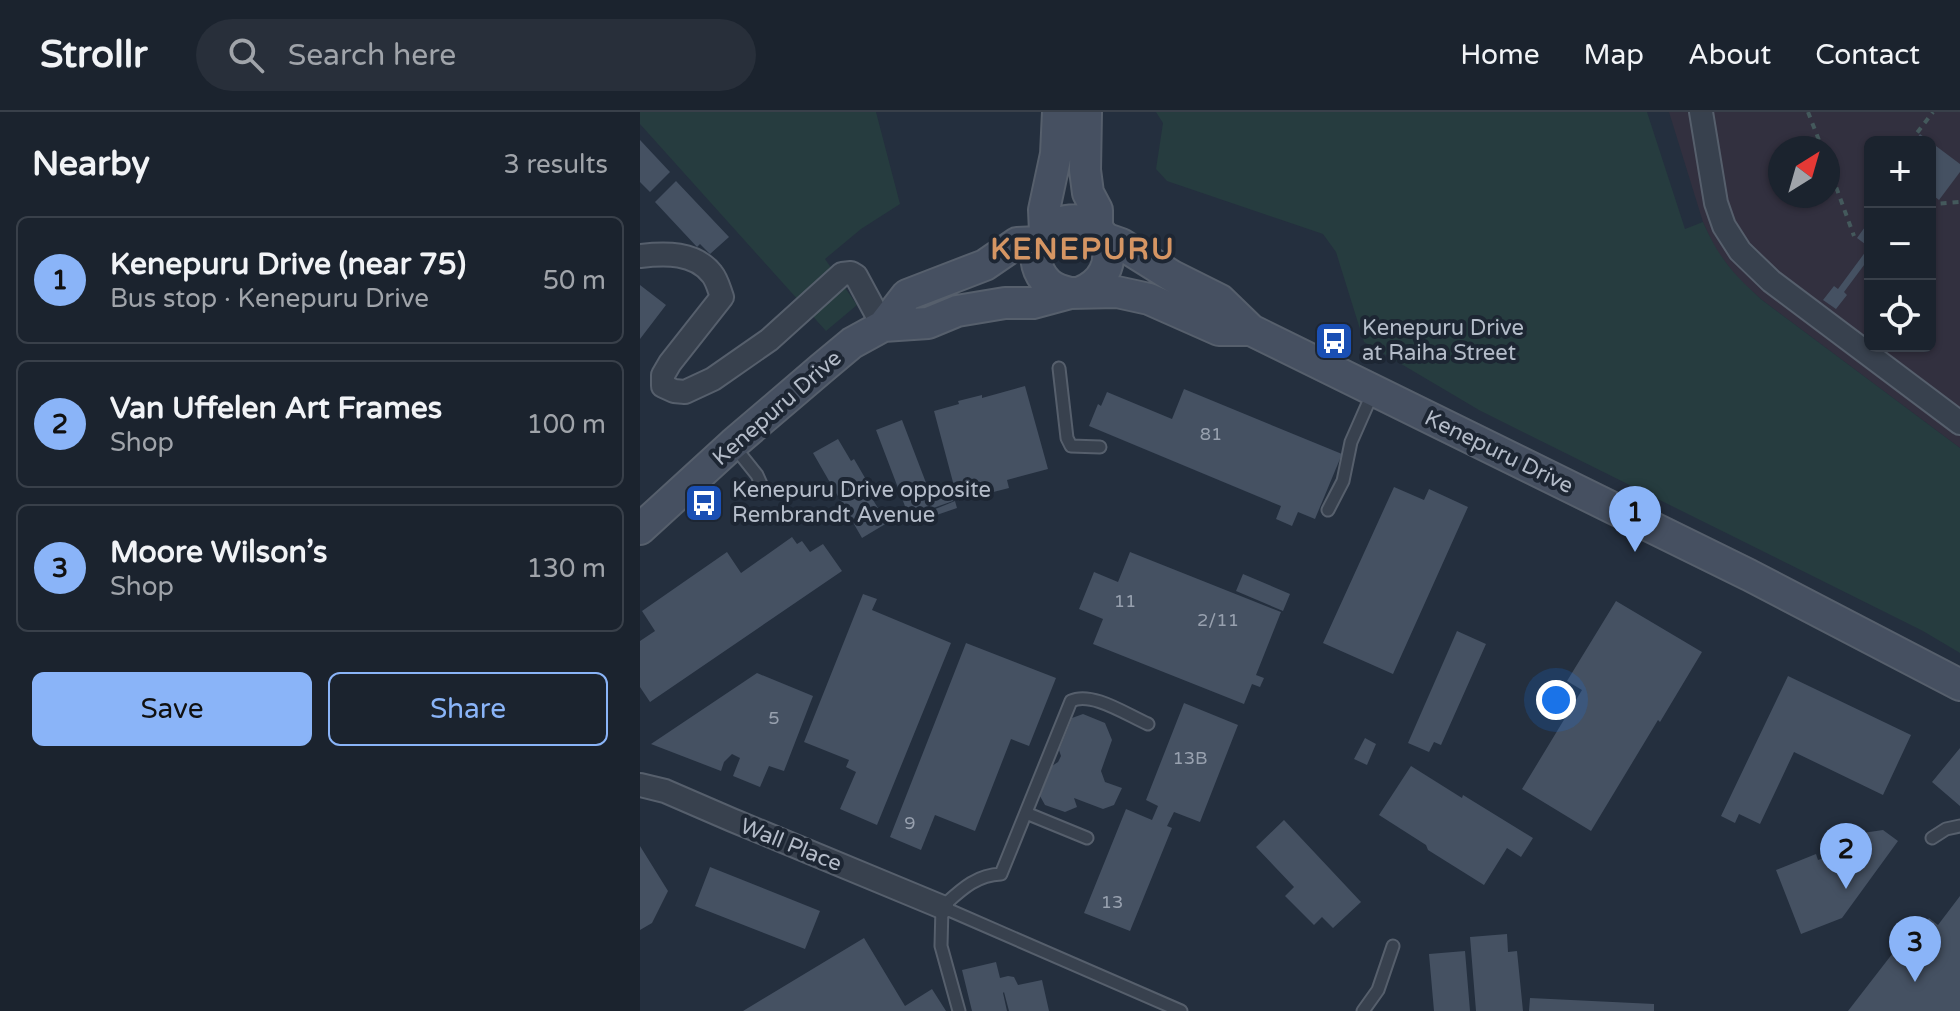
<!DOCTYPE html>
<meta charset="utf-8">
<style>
body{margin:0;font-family:"Varela Round",sans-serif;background:#282f3a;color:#f1f3f6}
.controls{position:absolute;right:24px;top:24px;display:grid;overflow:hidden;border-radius:12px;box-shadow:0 2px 6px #0004}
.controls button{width:72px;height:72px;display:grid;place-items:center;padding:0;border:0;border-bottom:2px solid #39404a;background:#1b232e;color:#f1f3f6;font:40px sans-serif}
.compass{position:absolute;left:1128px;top:24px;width:72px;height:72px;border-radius:50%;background:#1b232e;box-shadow:0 2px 6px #0004;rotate:37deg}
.you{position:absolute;left:916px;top:588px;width:28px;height:28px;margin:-20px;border:6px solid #fff;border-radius:50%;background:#1a73e8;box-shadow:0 0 0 12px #1a73e833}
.badge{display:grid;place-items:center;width:52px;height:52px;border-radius:50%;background:#8ab4f8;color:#111;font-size:26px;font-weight:700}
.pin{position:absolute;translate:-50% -66px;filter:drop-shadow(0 2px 4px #0008)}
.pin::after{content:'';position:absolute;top:42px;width:28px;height:24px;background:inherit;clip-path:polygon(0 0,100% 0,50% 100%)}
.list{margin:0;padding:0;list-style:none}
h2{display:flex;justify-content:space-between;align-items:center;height:104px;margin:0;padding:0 32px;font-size:34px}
h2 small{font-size:26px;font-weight:400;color:#a0a4aa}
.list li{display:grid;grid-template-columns:52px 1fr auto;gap:24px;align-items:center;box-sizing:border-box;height:128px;margin:0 16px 16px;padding:0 16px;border:2px solid #39404a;border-radius:12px}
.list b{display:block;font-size:30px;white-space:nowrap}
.list p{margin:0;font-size:26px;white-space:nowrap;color:#a0a4aa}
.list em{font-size:26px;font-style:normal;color:#a0a4aa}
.actions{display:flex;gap:16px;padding:24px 32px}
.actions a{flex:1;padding:18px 0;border:2px solid #8ab4f8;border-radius:12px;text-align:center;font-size:28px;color:#8ab4f8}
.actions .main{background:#8ab4f8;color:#111}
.icon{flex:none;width:44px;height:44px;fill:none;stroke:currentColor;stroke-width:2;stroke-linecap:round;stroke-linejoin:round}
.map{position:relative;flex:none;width:1320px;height:899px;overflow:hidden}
header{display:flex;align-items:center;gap:48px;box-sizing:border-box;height:112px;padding:0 40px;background:#1b232e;border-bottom:2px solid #39404a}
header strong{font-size:38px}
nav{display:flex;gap:44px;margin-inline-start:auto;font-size:28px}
.search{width:560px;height:72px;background:#282f3a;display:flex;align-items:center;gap:20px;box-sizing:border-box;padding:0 28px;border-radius:44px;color:#a0a4aa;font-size:30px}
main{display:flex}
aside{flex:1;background:#1b232e}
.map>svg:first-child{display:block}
.medical{fill:#32303f;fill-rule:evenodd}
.green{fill:#263c3f}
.building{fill:#455162}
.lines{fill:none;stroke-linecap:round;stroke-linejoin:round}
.lane-casing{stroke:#565f6c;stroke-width:15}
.street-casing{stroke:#565f6c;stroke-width:26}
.secondary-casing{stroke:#565f6c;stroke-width:34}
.path{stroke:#44595c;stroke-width:4;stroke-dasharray:6 6;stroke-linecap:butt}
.lane{stroke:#38414e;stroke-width:11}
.street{stroke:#38414e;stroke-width:22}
.secondary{stroke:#465061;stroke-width:30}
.labels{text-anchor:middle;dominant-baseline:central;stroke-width:8;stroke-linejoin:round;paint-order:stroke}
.number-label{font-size:18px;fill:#98a1af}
.poi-label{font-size:22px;fill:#b4bcc9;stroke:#1d2633;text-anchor:start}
.street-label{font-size:22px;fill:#b4bcc9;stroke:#1d2633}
.district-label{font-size:30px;font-weight:bold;letter-spacing:2px;fill:#d59563;stroke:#1d2633}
</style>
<header>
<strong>Strollr</strong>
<div class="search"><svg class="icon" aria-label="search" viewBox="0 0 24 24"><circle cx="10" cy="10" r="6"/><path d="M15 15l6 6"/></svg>Search here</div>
<nav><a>Home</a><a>Map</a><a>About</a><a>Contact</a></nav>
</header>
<main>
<aside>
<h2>Nearby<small>3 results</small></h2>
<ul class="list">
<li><span class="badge">1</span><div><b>Kenepuru Drive (near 75)</b><p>Bus stop · Kenepuru Drive</p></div><em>50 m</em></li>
<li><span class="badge">2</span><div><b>Van Uffelen Art Frames</b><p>Shop</p></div><em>100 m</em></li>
<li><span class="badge">3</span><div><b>Moore Wilson’s</b><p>Shop</p></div><em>130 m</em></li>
</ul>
<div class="actions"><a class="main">Save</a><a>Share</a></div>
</aside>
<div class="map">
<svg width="1320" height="899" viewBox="0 0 1320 899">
<rect width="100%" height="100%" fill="#242f3e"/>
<path class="medical" d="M1029 0H1320V336L1122 188 1098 167 1074 135 1063 110ZM1230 30H1290V234H1230ZM1140 36H1188V84H1140Z"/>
<path class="green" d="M0 0H236L260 92 221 117 185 147 217 193 186 219 0 12Z
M516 0H1007L1045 117 1063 110C1078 145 1094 163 1122 188L1320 336V541L1283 519 839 298 724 230 696 140 683 122 527 69 516 57 523 11Z"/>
<path class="building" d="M1280 22 1320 52V60L1299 88 1290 81V30H1274Z
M0 28 30 60 10 80 0 70Z
M36 69 89 125 70 142 60 132 57 135 15 90Z
M1230 108V145L1204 180 1207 183 1196 197 1183 188 1194 174 1198 177 1229 135 1217 126Z
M0 173 26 193 0 227Z
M385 274 408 357 367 368 369 376 318 389 294 299 319 292 318 289 342 283V286Z
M544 277 702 342 675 407 658 400 652 414 636 407 641 394 449 314 458 292 461 294 467 280 532 307Z
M262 308 288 376 306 370 313 389 282 400 279 395 285 410 275 413 273 410H271L236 318Z
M198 327 211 349 214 347 228 371 224 373 247 411 222 426 173 341Z
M754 375 784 388 789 377 828 395 753 562 683 531Z
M315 389 317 396 285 407 283 402Z
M152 425 157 432 162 429 170 440 183 432 202 459 10 590 0 575V529L15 519 2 499 87 440 101 461Z
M490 440 641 500 616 563 624 566 620 575 612 572 604 592 453 532 463 507 439 497 454 460 478 470Z
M603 462 650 482 643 499 596 479Z
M223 482 237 487 232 498 311 531 237 713 200 697 216 660 206 655 209 648 164 630Z
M976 489 1062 540 1020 610 1018 608 951 719 882 677 942 578 927 569Z
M817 519 846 532 801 633 794 630 789 640 768 631Z
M326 531 416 566 389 634 371 627 335 719 295 703 281 738 250 725Z
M117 561 173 584 144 659 129 654 120 675 93 664 100 646 92 642 84 650 81 659 11 632Z
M1148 564 1271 623 1243 683 1154 640 1120 712 1099 702 1095 711 1081 704Z
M544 591 598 613 560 710 534 700 527 714 532 716 490 819 444 801 486 697 512 708 518 694 506 688Z
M443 602 465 611 472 628 461 659 465 670 482 676 474 693 463 697 434 686 437 695 425 700 405 693 400 684 412 654 418 650 421 644 419 638 432 606Z
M725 626 736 632 727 653 714 647Z
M1320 636V694L1292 670Z
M771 654 822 686 823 683 893 726 881 745 867 736 844 773 788 738 786 733 739 703Z
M644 708 721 790 693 816 682 805 674 813 645 784 654 775 616 735Z
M1243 718 1258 729 1202 806 1161 822 1136 758 1176 742 1178 748 1200 740 1210 727 1209 723Z
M0 734 28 779 12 811 0 818Z
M70 755 180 799 165 837 55 794Z
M1320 784V899H1208L1256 837 1262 841 1289 806 1298 813Z
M867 822 868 840 877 839 883 899H836L830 825Z
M224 826 265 894 292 877 306 899H103Z
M825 839 830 899H794L789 842Z
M356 850 360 866 368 864 374 865 378 873 402 868 409 899H369L364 880 363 881 367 899H332L322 858Z
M890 886 1014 892V899H889Z"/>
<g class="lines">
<g class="lane-casing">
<path id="lane" d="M419 256 427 326 431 334 460 335
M93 333 117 363 121 372
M688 398 703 369 711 330 733 280
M386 701 447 726
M1292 726 1306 717 1320 714
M302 795C320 779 335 763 361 762L431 589C452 579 487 603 508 612
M319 899 301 834 302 795 541 899
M723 899 738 878 753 834"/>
</g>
<g class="street-casing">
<path id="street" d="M1061 0 1076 91 1084 114 1100 139 1131 169 1320 311
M0 144C25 141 55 140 72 162 77 168 79 177 82 185L30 251 23 263V274L34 279 45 280 73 267 129 228 202 162 211 161 216 164 243 214
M0 673 25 679 92 708 302 795"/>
</g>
<g class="secondary-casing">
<path id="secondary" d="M446 0 445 58 448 81 457 98V118
M405 120 404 98 416 42 418 0
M464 126 481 132 532 164 580 188 611 218 1109 463 1320 573
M430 181C422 179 414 177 408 171 386 151 397 114 426 109 470 101 487 161 441 180
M243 214 288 211 317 199 365 191H393L430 181 477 180 509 187 579 218H611
M0 417 93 332 182 256 212 231 243 214 267 183 345 153 377 131 399 130"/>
</g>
<path class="path" d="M1168 0 1182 36
M1270 30 1293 0
M1188 53 1214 124
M1290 88 1295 92 1320 90"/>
<use href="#lane" class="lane"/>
<use href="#street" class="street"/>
<use href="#secondary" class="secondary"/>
</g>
<defs>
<g id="bus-square" transform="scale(2)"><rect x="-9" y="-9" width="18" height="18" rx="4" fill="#1a4fb4" stroke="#1d2633"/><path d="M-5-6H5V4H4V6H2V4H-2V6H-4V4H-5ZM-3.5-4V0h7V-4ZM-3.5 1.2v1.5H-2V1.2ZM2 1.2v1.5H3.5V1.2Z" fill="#fff"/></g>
</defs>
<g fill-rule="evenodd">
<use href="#bus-square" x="694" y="229"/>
<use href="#bus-square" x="64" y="391"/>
</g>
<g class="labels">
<g class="number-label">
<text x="571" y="322">81</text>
<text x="485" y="489">11</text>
<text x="578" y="508">2/11</text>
<text x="134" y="606">5</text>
<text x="550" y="646">13B</text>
<text x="270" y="711">9</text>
<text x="472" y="790">13</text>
</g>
<g class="poi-label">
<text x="722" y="216">Kenepuru Drive<tspan x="722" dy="25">at Raiha Street</tspan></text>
<text x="92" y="378">Kenepuru Drive opposite<tspan x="92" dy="25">Rembrandt Avenue</tspan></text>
</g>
<g class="street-label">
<text transform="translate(137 296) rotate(-41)">Kenepuru Drive</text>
<text transform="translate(859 340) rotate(26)">Kenepuru Drive</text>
<text transform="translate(151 733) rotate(22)">Wall Place</text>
</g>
<g class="district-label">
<text x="443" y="137">KENEPURU</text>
</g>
</g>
</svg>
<div class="controls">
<button>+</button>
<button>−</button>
<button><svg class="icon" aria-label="locate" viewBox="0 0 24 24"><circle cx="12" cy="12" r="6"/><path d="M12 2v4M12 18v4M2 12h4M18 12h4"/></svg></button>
</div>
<svg class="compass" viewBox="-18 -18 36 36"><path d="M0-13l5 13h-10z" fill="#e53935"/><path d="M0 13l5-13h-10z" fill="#a0a4aa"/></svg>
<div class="you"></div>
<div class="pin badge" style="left:995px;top:440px">1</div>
<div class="pin badge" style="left:1206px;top:777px">2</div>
<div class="pin badge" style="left:1275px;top:870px">3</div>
</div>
</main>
